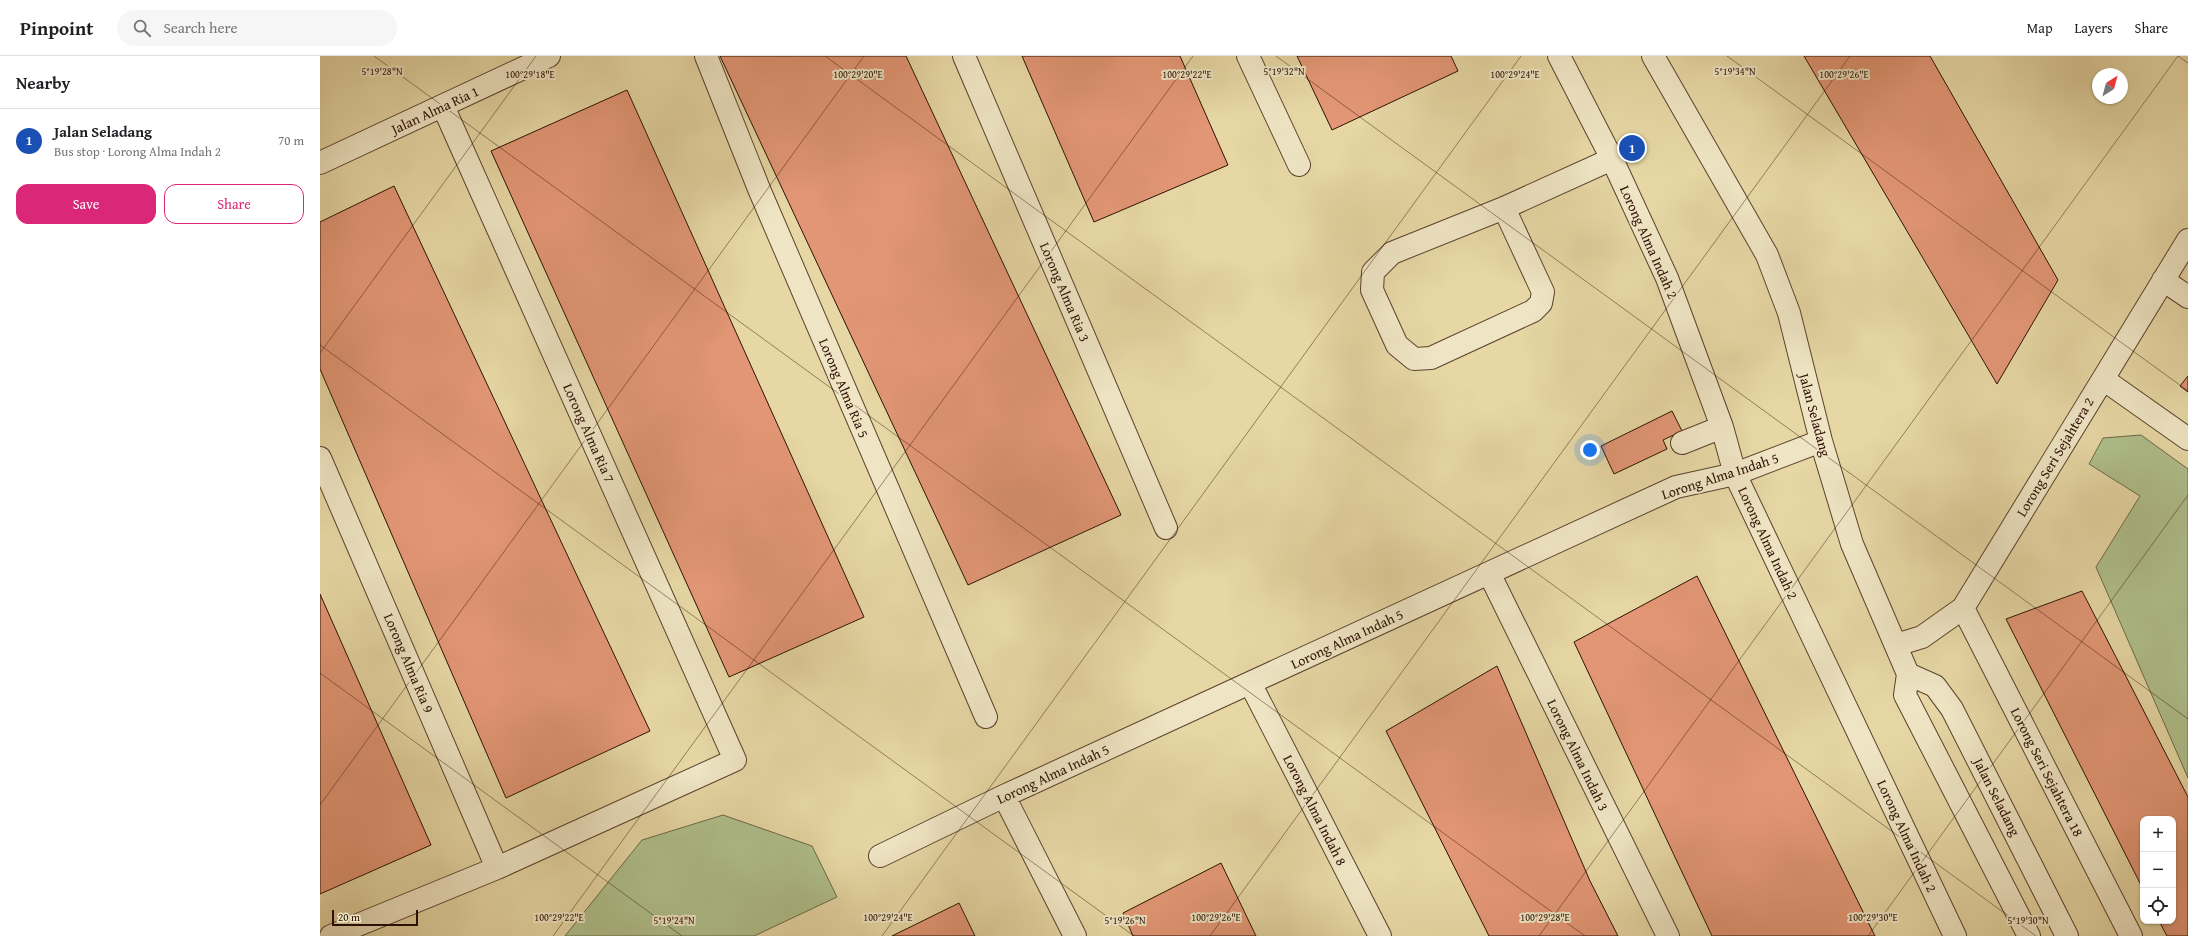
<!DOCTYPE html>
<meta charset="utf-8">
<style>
body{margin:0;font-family:"Gentium Book Plus",serif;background:#f6f6f6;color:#202124}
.controls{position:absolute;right:12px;bottom:12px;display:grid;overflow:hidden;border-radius:8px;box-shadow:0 1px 3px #0004}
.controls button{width:36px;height:36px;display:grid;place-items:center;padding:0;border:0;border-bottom:1px solid #e0e0e0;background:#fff;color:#202124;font:20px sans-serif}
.compass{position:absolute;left:1772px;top:12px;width:36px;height:36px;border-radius:50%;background:#fff;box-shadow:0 1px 3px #0004;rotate:36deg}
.scale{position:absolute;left:12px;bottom:10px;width:86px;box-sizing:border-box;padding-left:4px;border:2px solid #2d1105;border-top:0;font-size:11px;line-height:14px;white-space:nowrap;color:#2d1105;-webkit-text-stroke:3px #efe5c4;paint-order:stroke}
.you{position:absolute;left:1270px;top:394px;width:14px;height:14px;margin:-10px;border:3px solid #fff;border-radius:50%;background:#1a73e8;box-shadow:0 0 0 6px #1a73e833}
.badge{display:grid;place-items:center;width:26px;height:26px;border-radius:50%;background:#db2777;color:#fff;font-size:13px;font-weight:700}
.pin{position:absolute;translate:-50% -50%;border:2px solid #fff;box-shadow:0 1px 4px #0006}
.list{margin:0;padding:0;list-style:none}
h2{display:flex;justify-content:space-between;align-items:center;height:52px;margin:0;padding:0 16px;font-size:17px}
h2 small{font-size:13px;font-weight:400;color:#757577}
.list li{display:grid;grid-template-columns:26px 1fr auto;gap:12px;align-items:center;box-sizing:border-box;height:64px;padding:0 16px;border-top:1px solid #e0e0e0}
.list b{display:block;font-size:15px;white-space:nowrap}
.list p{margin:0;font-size:13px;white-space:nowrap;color:#757577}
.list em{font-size:13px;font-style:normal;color:#757577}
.actions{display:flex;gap:8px;padding:12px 16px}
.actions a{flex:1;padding:9px 0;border:1px solid #db2777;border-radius:12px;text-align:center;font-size:14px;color:#db2777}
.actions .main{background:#db2777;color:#fff}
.icon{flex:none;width:22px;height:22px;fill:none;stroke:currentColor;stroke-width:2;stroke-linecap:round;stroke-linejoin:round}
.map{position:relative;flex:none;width:1868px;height:880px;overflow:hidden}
header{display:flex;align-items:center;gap:24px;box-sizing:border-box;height:56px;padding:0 20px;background:#fff;border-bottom:1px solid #e0e0e0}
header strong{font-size:19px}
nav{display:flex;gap:22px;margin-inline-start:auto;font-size:14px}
.search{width:280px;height:36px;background:#f6f6f6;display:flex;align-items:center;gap:10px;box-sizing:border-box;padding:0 14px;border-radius:22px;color:#757577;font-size:15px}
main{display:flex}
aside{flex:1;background:#fff}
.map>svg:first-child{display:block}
.green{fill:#afbf8b;stroke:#6e6848}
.building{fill:#e29675;stroke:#2d1105}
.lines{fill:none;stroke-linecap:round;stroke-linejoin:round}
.minor-casing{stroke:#5b422d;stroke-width:24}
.minor{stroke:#efe5c4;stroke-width:22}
.ticks{fill:none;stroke:#2d1105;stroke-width:1;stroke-opacity:0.45}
.labels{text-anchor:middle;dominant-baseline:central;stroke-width:4;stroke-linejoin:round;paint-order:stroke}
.street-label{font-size:14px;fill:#2d1105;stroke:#efe5c4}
.ticks-label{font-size:10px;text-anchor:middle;fill:#2d1105;stroke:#efe5c4;stroke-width:4;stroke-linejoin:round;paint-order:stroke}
</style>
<header>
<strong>Pinpoint</strong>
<div class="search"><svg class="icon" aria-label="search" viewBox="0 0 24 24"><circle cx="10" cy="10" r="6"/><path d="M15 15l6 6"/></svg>Search here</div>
<nav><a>Map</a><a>Layers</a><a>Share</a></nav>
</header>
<main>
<aside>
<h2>Nearby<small></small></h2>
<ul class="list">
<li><span class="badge" style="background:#1a4fb4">1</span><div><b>Jalan Seladang</b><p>Bus stop · Lorong Alma Indah 2</p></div><em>70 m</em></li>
</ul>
<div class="actions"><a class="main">Save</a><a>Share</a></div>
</aside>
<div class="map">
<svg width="1868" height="880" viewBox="0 0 1868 880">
<rect width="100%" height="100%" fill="#e6d7a4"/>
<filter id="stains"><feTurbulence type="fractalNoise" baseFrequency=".005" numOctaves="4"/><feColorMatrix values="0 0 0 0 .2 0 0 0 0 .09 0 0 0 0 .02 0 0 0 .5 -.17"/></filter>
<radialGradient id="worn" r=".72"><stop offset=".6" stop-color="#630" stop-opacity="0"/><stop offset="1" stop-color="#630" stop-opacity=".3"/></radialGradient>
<path class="green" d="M1821 379 1868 413V722L1776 511 1820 440 1769 408 1783 382Z
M403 759 492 790 517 841 434 880H245L322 784Z"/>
<path class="building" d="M400 0H586L801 459 648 529Z
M702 0H860L908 109 774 166Z
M977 0H1131L1138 15 1012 74Z
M1484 0H1610L1738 224 1677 328Z
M307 34 544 561 409 621 171 95Z
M74 130 330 675 186 742 0 313V166Z
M1868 320V336L1860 330Z
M1352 355 1362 375 1343 384 1347 393 1294 418 1281 390Z
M1377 520 1555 880H1392L1254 586Z
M1762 535 1868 741V880H1847L1839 865H1853V763H1823V833L1686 563Z
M0 538 111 789 0 838Z
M1177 610 1270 825 1298 880H1169L1066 675Z
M901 807 936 880H813L803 857Z
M639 847 655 880H572Z"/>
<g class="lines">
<g class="minor-casing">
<path id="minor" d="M386 0 439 133 666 661
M644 0 846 472
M928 0 979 109
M1239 0 1292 103 1347 222 1402 371 1415 418 1635 880
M1333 0 1447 199 1469 257 1501 385 1532 488 1588 618 1585 639 1709 880
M0 107 229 0
M1184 152 1223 236 1221 247 1213 255 1111 302 1094 303 1077 289 1052 234 1053 216 1072 197 1184 152 1292 103
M1843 224 1868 241
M1783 323 1868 383
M1362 387 1402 371
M0 402 177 812
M1169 517 1348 880
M1643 552 1811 880
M1576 589 1602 581 1643 552 1868 184
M1588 618 1615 630 1632 653 1747 880
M930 627 1060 880
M684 740 755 880
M560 800 684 740 1356 431 1415 418 1501 385
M11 880 177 812 415 704 123 50"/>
</g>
<use href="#minor" class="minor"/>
</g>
<path class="ticks" d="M54 0 1265 880M505 0 1716 880M956 0 1868 663M1407 0 1868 335M1858 0 1868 7M0 289 814 880M0 297 216 0M0 617 362 880M0 749 544 0M233 880 873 0M562 880 1201 0M890 880 1530 0M1219 880 1858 0M1548 880 1868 439"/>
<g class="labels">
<g class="street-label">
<text transform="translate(115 54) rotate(-25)">Jalan Alma Ria 1</text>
<text transform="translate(1329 186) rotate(66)">Lorong Alma Indah 2</text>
<text transform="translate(745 236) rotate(67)">Lorong Alma Ria 3</text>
<text transform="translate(524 332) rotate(67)">Lorong Alma Ria 5</text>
<text transform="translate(1495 359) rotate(75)">Jalan Seladang</text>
<text transform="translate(269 377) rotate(66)">Lorong Alma Ria 7</text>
<text transform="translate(1735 401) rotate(-59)">Lorong Seri Sejahtera 2</text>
<text transform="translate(1400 420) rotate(-18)">Lorong Alma Indah 5</text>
<text transform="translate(1448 487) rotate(65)">Lorong Alma Indah 2</text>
<text transform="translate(1027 583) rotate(-25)">Lorong Alma Indah 5</text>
<text transform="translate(89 607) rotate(67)">Lorong Alma Ria 9</text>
<text transform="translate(1258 699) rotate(64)">Lorong Alma Indah 3</text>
<text transform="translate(1727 716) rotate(63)">Lorong Seri Sejahtera 18</text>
<text transform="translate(733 718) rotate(-25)">Lorong Alma Indah 5</text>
<text transform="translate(1677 741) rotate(63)">Jalan Seladang</text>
<text transform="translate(995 754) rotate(63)">Lorong Alma Indah 8</text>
<text transform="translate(1587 780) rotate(65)">Lorong Alma Indah 2</text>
</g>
</g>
<g class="ticks-label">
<text x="62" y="19">5°19'28"N</text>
<text x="964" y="19">5°19'32"N</text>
<text x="1415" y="19">5°19'34"N</text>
<text x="210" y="22">100°29'18"E</text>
<text x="538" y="22">100°29'20"E</text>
<text x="867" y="22">100°29'22"E</text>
<text x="1195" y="22">100°29'24"E</text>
<text x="1524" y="22">100°29'26"E</text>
<text x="239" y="865">100°29'22"E</text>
<text x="568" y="865">100°29'24"E</text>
<text x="896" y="865">100°29'26"E</text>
<text x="1225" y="865">100°29'28"E</text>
<text x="1553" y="865">100°29'30"E</text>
<text x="354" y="868">5°19'24"N</text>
<text x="805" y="868">5°19'26"N</text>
<text x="1708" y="868">5°19'30"N</text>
</g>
<rect width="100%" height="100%" filter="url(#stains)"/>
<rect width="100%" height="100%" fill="url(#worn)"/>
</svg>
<div class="controls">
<button>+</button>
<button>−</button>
<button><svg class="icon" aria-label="locate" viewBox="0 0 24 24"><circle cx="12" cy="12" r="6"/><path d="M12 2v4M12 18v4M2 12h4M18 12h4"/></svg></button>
</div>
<svg class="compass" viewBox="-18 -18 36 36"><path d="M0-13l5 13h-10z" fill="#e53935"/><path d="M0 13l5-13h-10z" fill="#757577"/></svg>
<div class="scale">20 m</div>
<div class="you"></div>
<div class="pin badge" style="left:1312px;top:92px;background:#1a4fb4">1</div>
</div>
</main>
